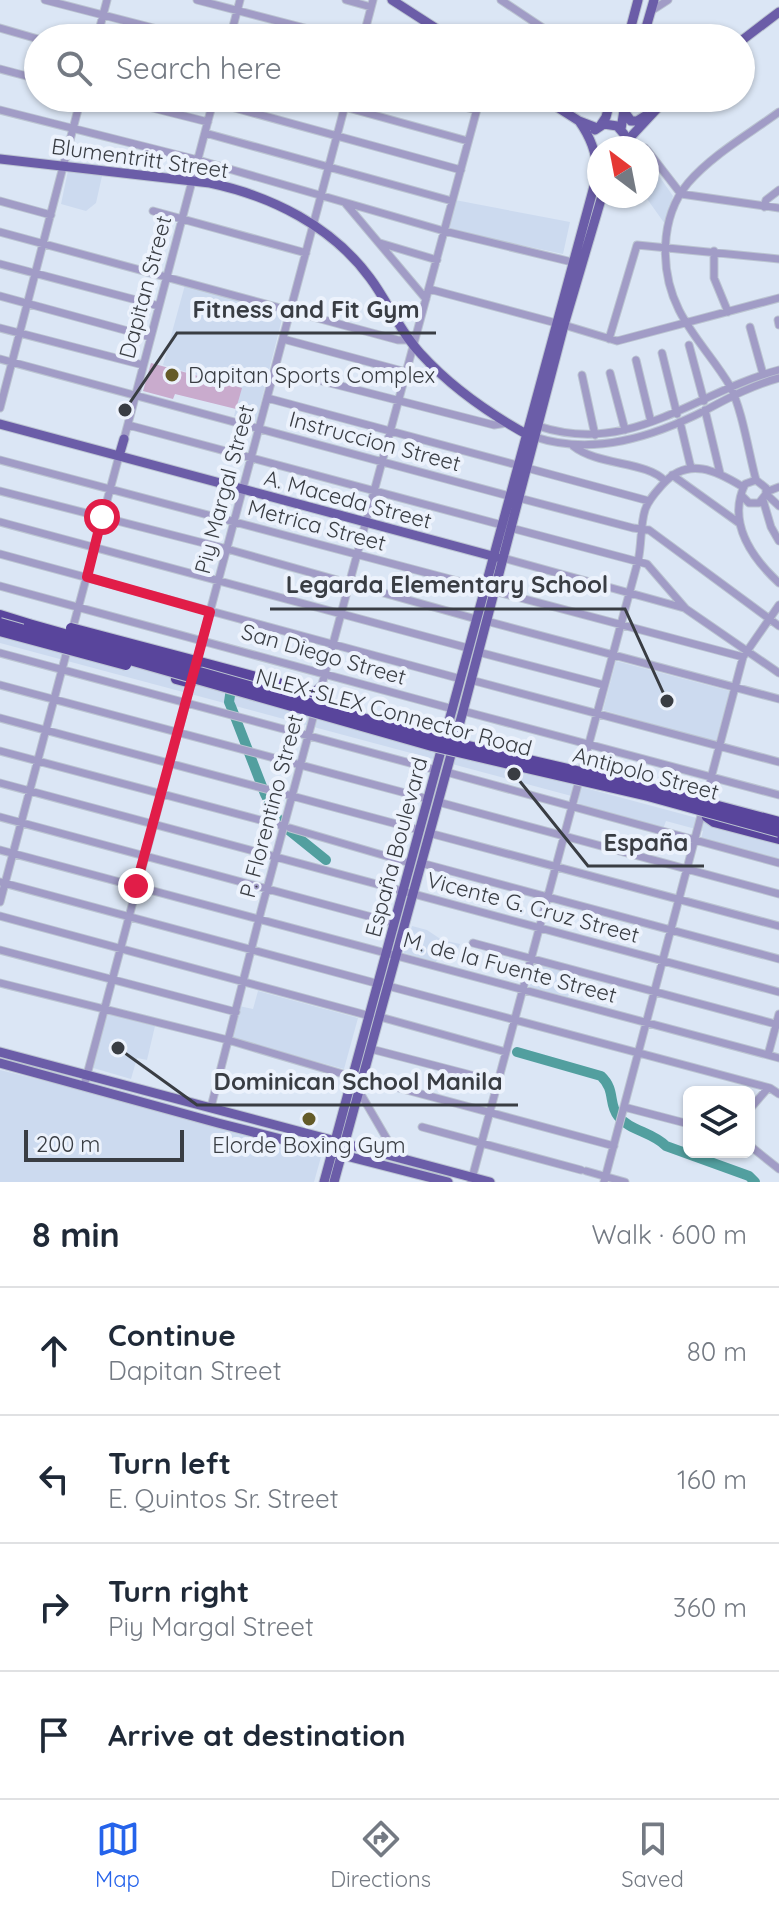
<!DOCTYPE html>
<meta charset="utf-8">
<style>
body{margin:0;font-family:Quicksand,sans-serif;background:#f2f2f3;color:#1f2937}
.controls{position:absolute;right:24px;bottom:24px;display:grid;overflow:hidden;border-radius:12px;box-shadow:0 2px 6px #0004}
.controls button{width:72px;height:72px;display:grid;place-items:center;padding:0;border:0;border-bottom:2px solid #e0e1e3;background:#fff;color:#1f2937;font:40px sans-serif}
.compass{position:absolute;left:587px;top:136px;width:72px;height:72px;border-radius:50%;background:#fff;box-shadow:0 2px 6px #0004;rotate:328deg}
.scale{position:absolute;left:24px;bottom:20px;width:160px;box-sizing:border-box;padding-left:8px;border:4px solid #393d43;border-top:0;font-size:22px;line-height:28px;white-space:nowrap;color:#393d43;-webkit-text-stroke:6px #ecf2fc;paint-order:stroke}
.stop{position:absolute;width:24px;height:24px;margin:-18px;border:6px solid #e11d48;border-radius:50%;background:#fff}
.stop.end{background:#e11d48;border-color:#fff;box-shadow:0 2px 8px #0008}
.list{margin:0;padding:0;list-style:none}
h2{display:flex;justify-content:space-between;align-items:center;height:104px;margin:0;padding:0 32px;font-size:34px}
h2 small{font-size:26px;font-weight:400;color:#747a83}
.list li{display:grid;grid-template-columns:52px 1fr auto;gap:24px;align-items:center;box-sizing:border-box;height:128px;padding:0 32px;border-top:2px solid #e0e1e3}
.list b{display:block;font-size:30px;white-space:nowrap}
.list p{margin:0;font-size:26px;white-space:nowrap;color:#747a83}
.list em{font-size:26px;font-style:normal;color:#747a83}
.icon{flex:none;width:44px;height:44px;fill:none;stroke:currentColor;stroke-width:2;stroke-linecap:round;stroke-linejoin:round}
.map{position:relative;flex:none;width:779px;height:1182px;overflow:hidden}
.search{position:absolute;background:#fff;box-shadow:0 2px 6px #0004;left:24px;right:24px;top:24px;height:88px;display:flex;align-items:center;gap:20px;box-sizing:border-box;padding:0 28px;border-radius:44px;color:#747a83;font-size:30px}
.sheet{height:616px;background:#fff}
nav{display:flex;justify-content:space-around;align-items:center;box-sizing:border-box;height:112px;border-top:2px solid #e0e1e3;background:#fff;font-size:22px;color:#747a83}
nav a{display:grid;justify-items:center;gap:4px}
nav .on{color:#2563eb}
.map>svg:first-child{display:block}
.built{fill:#ccdaef}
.green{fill:#c9abcd}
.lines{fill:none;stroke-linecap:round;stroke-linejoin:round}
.river{stroke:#529f9f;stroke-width:10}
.minor-casing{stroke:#bbc4d1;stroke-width:9}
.major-casing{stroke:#bbc4d1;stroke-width:11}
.highway-casing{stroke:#bbc4d1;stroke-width:12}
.minor{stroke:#a19cc6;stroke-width:7}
.major{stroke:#6b5da8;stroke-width:9}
.highway{stroke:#59459c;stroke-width:10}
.highway-bridge-casing{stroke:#bbc4d1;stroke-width:12;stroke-linecap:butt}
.highway-bridge{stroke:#59459c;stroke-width:10}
.route{stroke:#e11d48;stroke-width:10}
.poi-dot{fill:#645b28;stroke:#ecf2fc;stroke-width:3}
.labels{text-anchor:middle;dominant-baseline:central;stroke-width:8;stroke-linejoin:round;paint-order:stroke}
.street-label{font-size:22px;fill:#393d43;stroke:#ecf2fc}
.poi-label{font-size:22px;fill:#393d43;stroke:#ecf2fc;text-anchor:start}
.leader{fill:none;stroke:#393d43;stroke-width:3}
.callout-dot{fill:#393d43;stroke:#ecf2fc;stroke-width:3}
.callout-label{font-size:24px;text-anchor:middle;font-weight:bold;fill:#393d43;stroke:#ecf2fc;stroke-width:8;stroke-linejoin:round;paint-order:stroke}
</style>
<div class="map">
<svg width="779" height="1182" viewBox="0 0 779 1182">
<rect width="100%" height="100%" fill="#dbe6f5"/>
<path class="built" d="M647 159 673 196 665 224 645 196H647Z
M68 171 102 176 96 203 86 211 61 204Z
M455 200 570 222 563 254 446 229Z
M185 285 284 311 256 422 234 416 241 388 163 365Z
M0 631 779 840V860L701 839 703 831 666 821 663 829 577 806 579 798 0 643Z
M616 661 730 691 716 742 603 710Z
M412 926 427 930 442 940 460 944 458 949 442 948 436 962 404 953Z
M536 962 574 973 568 997 529 987Z
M258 991 358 1018 344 1069 230 1038 239 1006 253 1009Z
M106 1013 155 1026 147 1060 137 1058 131 1079 90 1067Z
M0 1070 136 1103 321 1157 314 1182H0Z"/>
<path class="green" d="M151 363 242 388 236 409 175 394 173 399 143 391Z"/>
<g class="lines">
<path class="river" d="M232 682 229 702 232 709 265 794 280 823 326 860
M517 1052 601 1076C616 1090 608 1104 618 1116 630 1131 653 1132 666 1146L749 1176 755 1182"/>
<g class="minor-casing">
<path id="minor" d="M45 0 192 38
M197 0 343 38
M346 0 371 7
M501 0 558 38
M651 11 668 0
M0 28 38 39
M97 38 107 0
M230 38 240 0
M363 38 373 0
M0 69 38 79
M113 98 208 122
M312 98 468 141
M429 98 476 110
M213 102 461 170
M0 110 198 160 444 231 572 262
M205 133 452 201
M624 148H645
M647 150 681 194 779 208
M0 201 51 215
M346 204 426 299
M764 207 766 200 779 190
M153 211 306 253
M0 232 398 340H410
M380 243 437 260
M714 251V278L728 312
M0 264 159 306
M429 289 556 323
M0 296 150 337
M778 320 779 325
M564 325 617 341 779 298
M750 327 763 374
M0 328 143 365
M283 339 406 372
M609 339 637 245 779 259
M689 345 704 401
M662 353 677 414
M0 359 509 496
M636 360 651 422
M275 369 494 425 507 423
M610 373 625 430
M582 375 595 435
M267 398 517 465
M0 408 81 98
M705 410 720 473
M680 422 691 468
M128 425 502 525
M538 426C631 457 695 392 779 370
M535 437C593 456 653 437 706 410 730 397 753 385 779 378
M124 439 214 98
M573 446C598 466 647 461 665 481
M0 460 484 588
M527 468 649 501
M672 475 739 523
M756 480C749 454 742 409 730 386 715 360 693 338 679 310 660 272 659 218 688 183 712 155 749 134 779 112
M0 491 227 549 476 619
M766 492 779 487
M766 494 779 506
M742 496 749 503H759L766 494V488L756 480 745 484C727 522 751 557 779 583
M519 498 633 528 649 530 779 626
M763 500 771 527 779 541
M0 522 468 648
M511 528 647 564 686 609 779 673
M0 554 461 679
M503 558 684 608
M0 586 453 709
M494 591 743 657
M486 621 779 699
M72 631 119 456
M478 652 604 685
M0 653 436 770
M196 664 347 98
M471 680 779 762
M0 685 428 799
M463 711 779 795
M0 718 419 830
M0 751 279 825
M446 772 779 863
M0 783 779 992
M438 802 779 894
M0 817 394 923
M290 828 410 863
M429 833 779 926
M0 850 779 1058
M421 863 779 959
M0 882 379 984
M0 902 68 647
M0 916 370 1016
M473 943 779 1025
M0 950 236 1012
M0 983 228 1040 353 1077
M388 986 770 1088 779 1094
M380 1017 506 1052
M371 1049 498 1082
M768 1055 779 1014
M362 1078 614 1146
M84 1086 192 680
M359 1091 398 1158
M211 1107 261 911 480 98
M624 1107 689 1124
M749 1110 768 1088
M422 1127 581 1170
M749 1145 779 1169
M586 1171 625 1182
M471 1182 638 561C642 544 640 526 645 510 648 500 656 492 663 484 688 456 717 471 743 487
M604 1182 743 657 779 605"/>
</g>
<g class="major-casing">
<path id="major" d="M392 0 451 38
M628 38 638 0
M643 38 654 0
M741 41 779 12
M543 98 579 121 597 128
M623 110 631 121H637L645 116
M600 126 606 117 611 98
M621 129 626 98
M595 130 604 124 617 126 624 134 625 144
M625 143 667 98
M0 159 210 183C271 196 332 226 370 278 388 302 400 332 421 354 451 387 490 414 528 435
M0 424 496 557
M119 456 124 439
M0 1052 490 1182
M0 1063 218 1123 448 1182
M324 1182 596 179C599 158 591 138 579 121
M334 1182 463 711 564 325 602 196"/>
</g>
<g class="highway-casing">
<path id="highway" d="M0 615 29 624
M200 662 286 685 308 701
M176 679 191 683
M295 688 314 693 323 686
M704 807 707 817 714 822 779 839"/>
</g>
<use href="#minor" class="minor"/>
<use href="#major" class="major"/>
<use href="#highway" class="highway"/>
<g class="highway-bridge-casing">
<path id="highway-bridge" d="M0 623 432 746 648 796 779 832
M29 624 434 738 650 788 779 822
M71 628 200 662
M0 631 126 665"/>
</g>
<use href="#highway-bridge" class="highway-bridge"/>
</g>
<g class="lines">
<path class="route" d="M102 517 87 577 210 612 136 886"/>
</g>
<g class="poi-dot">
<circle cx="172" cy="375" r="8"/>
<circle cx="309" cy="1119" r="8"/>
</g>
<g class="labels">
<g class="street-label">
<text transform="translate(140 158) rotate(8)">Blumentritt Street</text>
<text transform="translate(145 287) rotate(-75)">Dapitan Street</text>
<text transform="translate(375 441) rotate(15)">Instruccion Street</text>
<text transform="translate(224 489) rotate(-75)">Piy Margal Street</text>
<text transform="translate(348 499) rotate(15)">A. Maceda Street</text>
<text transform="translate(317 525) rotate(15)">Metrica Street</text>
<text transform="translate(324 654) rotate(16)">San Diego Street</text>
<text transform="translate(394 712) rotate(15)">NLEX-SLEX Connector Road</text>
<text transform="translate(646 773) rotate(15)">Antipolo Street</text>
<text transform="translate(271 806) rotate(-75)">P. Florentino Street</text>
<text transform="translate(396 847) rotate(-75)">España Boulevard</text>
<text transform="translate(533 907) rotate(15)">Vicente G. Cruz Street</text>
<text transform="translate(510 967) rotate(15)">M. de la Fuente Street</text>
</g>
<g class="poi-label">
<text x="188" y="375">Dapitan Sports Complex</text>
<text x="309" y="1145" text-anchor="middle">Elorde Boxing Gym</text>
</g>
</g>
<path class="leader" d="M125 410L177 333H436M667 701L625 609H270M514 774L588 866H704M118 1048L197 1105H518"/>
<g class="callout-dot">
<circle cx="125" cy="410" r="8"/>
<circle cx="667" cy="701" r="8"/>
<circle cx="514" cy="774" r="8"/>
<circle cx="118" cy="1048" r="8"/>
</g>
<g class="callout-label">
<text x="306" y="318">Fitness and Fit Gym</text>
<text x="447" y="593">Legarda Elementary School</text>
<text x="646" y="851">España</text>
<text x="358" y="1090">Dominican School Manila</text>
</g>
</svg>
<div class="controls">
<button><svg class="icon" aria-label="layers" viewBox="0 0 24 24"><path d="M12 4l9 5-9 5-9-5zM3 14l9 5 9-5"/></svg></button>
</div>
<svg class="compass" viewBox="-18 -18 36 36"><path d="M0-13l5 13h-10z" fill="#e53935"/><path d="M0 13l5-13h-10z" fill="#747a83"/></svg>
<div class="scale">200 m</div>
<div class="stop" style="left:102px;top:517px"></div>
<div class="stop end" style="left:136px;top:886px"></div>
<div class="search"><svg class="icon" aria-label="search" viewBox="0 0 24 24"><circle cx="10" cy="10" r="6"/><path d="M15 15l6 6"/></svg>Search here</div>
</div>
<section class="sheet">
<h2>8 min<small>Walk · 600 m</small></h2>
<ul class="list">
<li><svg class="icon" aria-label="ahead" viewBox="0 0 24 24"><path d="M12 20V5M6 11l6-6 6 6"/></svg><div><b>Continue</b><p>Dapitan Street</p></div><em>80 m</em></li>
<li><svg class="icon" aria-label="left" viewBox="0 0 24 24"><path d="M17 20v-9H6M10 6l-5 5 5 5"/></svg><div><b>Turn left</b><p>E. Quintos Sr. Street</p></div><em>160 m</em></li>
<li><svg class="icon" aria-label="right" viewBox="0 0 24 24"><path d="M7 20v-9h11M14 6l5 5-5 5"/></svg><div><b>Turn right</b><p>Piy Margal Street</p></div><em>360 m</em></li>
<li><svg class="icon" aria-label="arrive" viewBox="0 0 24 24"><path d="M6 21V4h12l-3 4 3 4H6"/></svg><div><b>Arrive at destination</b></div></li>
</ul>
</section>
<nav>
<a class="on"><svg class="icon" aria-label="map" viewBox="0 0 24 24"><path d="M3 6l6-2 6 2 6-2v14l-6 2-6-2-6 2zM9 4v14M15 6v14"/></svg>Map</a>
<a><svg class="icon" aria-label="directions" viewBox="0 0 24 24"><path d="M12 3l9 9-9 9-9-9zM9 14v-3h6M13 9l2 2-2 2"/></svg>Directions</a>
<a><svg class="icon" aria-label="saved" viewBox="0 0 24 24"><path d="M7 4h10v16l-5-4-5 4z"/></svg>Saved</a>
</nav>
